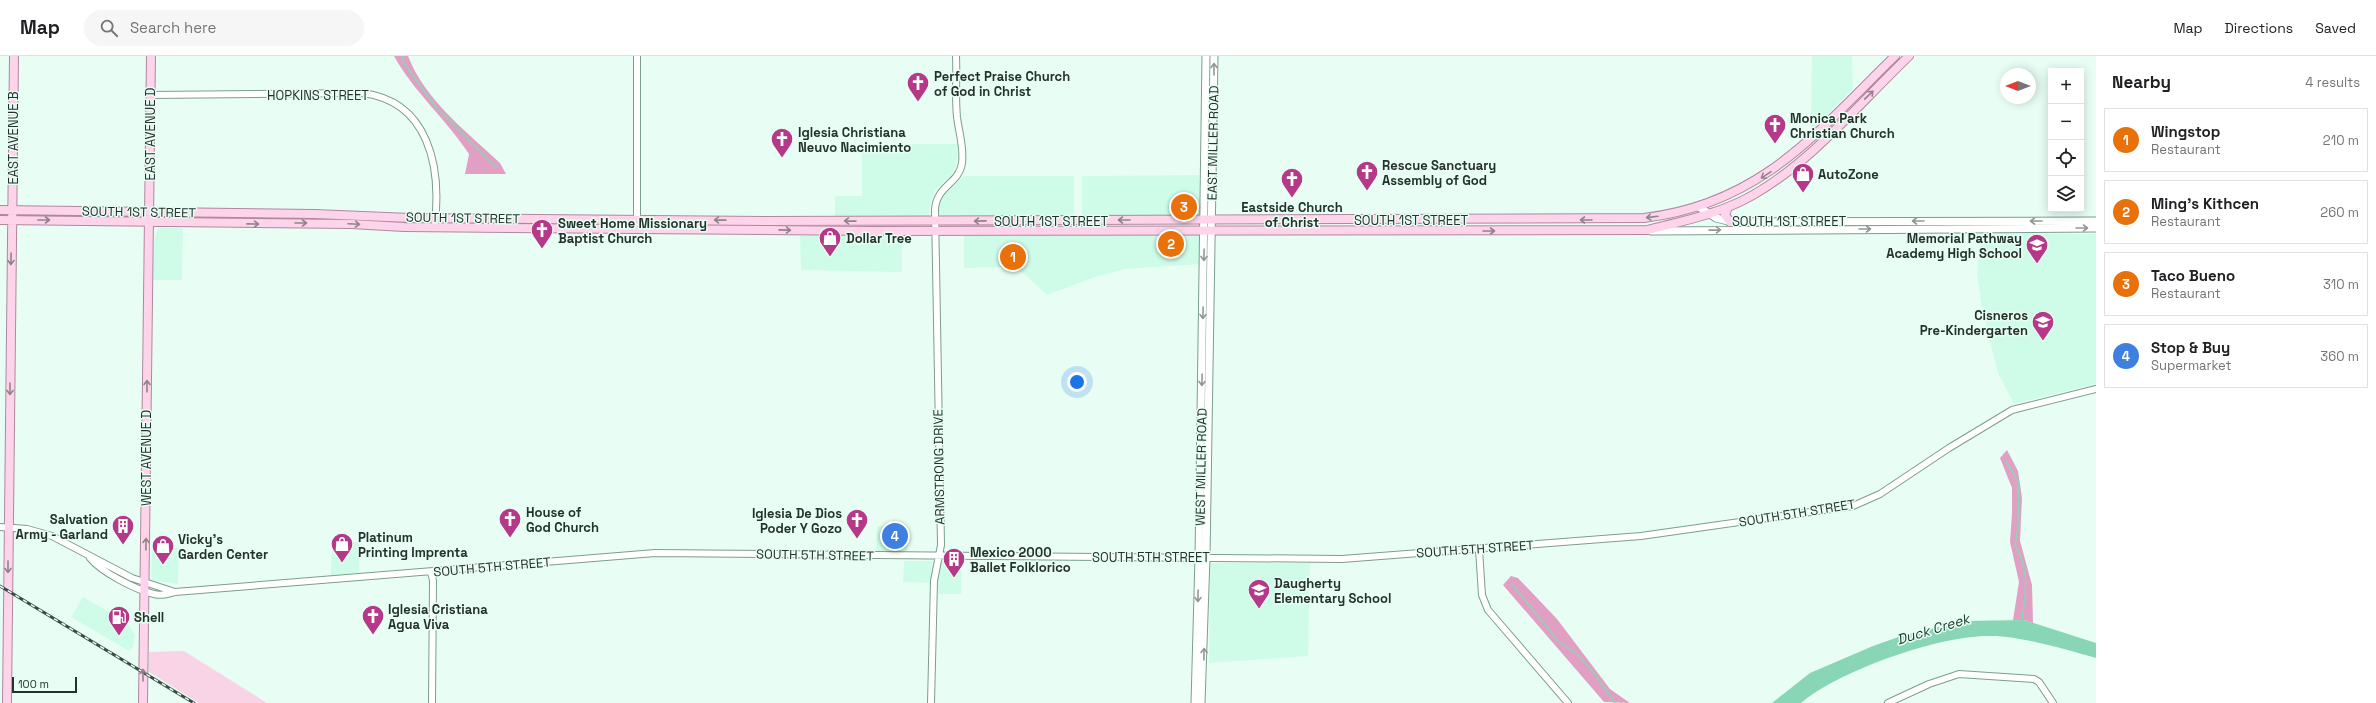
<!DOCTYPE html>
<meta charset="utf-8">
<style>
body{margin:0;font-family:"Space Grotesk",sans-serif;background:#f6f6f6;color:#202124}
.controls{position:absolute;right:12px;top:12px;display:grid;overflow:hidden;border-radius:0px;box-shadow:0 2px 10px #0003}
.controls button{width:36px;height:36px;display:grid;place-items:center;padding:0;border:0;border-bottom:1px solid #e0e0e0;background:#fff;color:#202124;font:20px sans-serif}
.compass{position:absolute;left:2000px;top:12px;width:36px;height:36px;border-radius:50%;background:#fff;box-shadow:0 2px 10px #0003;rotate:270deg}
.scale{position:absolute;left:12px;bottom:10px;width:65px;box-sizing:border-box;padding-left:4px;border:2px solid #24322c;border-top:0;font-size:11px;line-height:14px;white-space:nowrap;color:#24322c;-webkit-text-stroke:3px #e8fef4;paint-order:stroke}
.you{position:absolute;left:1077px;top:326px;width:14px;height:14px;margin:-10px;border:3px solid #fff;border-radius:50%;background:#1a73e8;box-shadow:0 0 0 6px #1a73e833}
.badge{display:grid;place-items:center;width:26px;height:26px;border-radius:50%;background:#db2777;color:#fff;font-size:13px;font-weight:700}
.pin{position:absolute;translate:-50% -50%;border:2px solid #fff;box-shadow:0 1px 4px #0006}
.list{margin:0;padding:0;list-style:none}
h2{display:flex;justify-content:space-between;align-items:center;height:52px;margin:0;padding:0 16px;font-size:17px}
h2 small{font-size:13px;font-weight:400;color:#757577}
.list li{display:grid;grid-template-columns:26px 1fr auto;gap:12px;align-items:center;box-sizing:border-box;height:64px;margin:0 8px 8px;padding:0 8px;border:1px solid #e0e0e0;border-radius:0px}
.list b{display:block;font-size:15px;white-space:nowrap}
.list p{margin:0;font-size:13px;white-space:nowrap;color:#757577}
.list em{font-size:13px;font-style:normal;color:#757577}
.icon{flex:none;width:22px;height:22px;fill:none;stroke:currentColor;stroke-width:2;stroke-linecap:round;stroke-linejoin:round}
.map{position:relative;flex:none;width:2096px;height:647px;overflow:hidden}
header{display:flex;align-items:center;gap:24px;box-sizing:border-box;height:56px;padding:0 20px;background:#fff;border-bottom:1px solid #e0e0e0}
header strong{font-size:19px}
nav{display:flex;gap:22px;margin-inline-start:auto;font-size:14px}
.search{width:280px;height:36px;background:#f6f6f6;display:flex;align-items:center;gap:10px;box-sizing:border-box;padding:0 14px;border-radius:22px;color:#757577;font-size:15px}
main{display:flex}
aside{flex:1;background:#fff}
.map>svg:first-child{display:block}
.built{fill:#cffce8}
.green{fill:#f8d4e6}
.forest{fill:#e1a0c3}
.water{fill:#89d6b7}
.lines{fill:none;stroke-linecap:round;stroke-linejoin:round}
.stream{stroke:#89d6b7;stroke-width:1.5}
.tertiary-casing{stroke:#7b9e8f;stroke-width:8}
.secondary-casing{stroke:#7b9e8f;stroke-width:9}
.primary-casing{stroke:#b0889e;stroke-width:10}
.tertiary{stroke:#fff;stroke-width:6}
.secondary{stroke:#fff;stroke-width:7}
.primary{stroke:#fdd4ea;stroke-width:8}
.rail-casing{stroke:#3b4a43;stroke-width:3}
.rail{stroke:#e8fef4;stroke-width:1.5;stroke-dasharray:4.5;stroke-linecap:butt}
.oneway{stroke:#929896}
.oneway2{stroke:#90838b}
.labels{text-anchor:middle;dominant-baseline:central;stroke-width:3;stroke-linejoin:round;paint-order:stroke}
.poi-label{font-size:13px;font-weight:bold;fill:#24322c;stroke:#e8fef4;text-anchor:start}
.street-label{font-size:13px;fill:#24322c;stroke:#e8fef4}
.water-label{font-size:14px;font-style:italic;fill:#163a2d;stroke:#e8fef4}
</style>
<header>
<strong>Map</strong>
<div class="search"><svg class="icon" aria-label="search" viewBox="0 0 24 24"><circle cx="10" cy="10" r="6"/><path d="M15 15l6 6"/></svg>Search here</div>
<nav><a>Map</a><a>Directions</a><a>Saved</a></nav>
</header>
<main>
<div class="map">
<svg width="2096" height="647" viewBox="0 0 2096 647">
<rect width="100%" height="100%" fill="#e8fef4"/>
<path class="built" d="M1812 0H1852L1853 33 1811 75Z
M862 88H958L956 110 952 118 935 134 931 145 929 160H835V140H862Z
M1199 119V159L1082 160V120Z
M964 120H1074V160L942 161 939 157V147L943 137Z
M162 171 183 172 182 224H152L155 180 158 173Z
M1981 177 2096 178V328L2014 348 1998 317 1982 253 1977 218Z
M1105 178 1198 179 1201 182 1200 208 1125 213 1095 221 1047 239 1023 217 1004 211 964 212V179Z
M800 180H902V216L801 214Z
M877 470H907V497H876Z
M332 485 360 486 359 517 331 520Z
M152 492H179L178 528 151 524Z
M904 505H932L931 527 903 526Z
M938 506H961V538H938Z
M1210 507H1310L1308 600 1209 607Z
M83 541 127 566 135 579 133 592 129 595 71 561Z"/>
<path class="green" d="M184 595 267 647H199L149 616V596Z"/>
<path class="forest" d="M394 0H408C425 44 466 75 500 107L506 118H465L469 98C446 63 414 36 394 0Z
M2007 394 2018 415 2022 442 2020 485 2032 529 2033 567 2024 564H2013L2019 526 2010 486 2012 458V432L2000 402Z
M1511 520 1518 522 1557 563 1610 633 1630 647 1604 646 1503 529Z"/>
<path class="water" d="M2024 564 2096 587V602C2067 594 2021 580 1992 580 1942 578 1838 615 1801 647H1772L1810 617 1873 590 1904 579 1965 565Z"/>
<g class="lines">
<path class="stream" d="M402 0 404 7 436 51 496 111
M2006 405 2018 425 2019 467 2015 489C2030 513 2026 538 2022 564
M1512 528 1558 585 1578 599 1594 617 1615 647"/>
<g class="tertiary-casing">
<path id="tertiary" d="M637 0V173
M150 39 362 37C429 45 441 111 435 166
M0 471 27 473 52 480 132 522 175 536
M1479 493 1482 539 1488 554 1568 647
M90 502C101 516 136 534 154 538 162 540 168 538 175 536L655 497 1342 503 1641 480 1853 450 1880 438 1949 392 2012 354 2096 333
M431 516 433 525 432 647
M931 647 934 525 941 489 935 153C937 129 959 128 962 107 964 91 959 77 957 61 955 41 957 20 956 0
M1888 647 1929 628 1959 618 2034 623 2039 626 2053 647"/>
</g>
<g class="secondary-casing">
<path id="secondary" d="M1699 151 1716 162 1732 166 2096 165
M1651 175 2096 172
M1195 647 1199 501 1206 0
M1201 647 1206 501 1214 0"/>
</g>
<g class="primary-casing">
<path id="primary" d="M1728 151 1725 159 1730 166
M0 154 315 158 411 162 764 165 1644 162C1761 148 1816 77 1895 0
M0 164 351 168 404 171 872 175 1647 174C1683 165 1720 158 1753 139 1811 106 1861 46 1909 0
M7 647 14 0
M143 647 151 0"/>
</g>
<use href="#tertiary" class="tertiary"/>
<use href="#secondary" class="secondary"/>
<use href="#primary" class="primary"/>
<g class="rail-casing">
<path id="rail" d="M0 530 194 647"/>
</g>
<use href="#rail" class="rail"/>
</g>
<defs><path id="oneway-shaft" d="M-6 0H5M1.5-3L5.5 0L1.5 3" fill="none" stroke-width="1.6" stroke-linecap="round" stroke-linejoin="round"/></defs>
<g class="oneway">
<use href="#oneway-shaft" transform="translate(1214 13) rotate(-90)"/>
<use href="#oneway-shaft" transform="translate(1918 165) rotate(180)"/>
<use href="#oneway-shaft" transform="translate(2036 165) rotate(180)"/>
<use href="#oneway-shaft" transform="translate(2082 172)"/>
<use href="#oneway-shaft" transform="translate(1865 173)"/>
<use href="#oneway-shaft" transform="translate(1715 174) rotate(-1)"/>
<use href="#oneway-shaft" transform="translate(1204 199) rotate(91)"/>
<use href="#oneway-shaft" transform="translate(1203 257) rotate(91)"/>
<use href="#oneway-shaft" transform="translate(1202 324) rotate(91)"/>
<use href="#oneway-shaft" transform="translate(1198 540) rotate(91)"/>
<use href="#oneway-shaft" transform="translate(1204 598) rotate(-89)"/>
</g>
<g class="oneway2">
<use href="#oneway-shaft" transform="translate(1869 39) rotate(-44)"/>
<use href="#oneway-shaft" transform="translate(1766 119) rotate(146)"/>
<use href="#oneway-shaft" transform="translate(1652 161) rotate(173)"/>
<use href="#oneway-shaft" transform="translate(44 164)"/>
<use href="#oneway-shaft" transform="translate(720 164) rotate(-179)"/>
<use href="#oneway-shaft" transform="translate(1124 164) rotate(180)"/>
<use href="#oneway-shaft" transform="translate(1586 164) rotate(180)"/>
<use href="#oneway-shaft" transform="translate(850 165) rotate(-179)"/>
<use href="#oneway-shaft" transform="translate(980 165) rotate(179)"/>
<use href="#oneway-shaft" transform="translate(301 167)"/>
<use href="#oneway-shaft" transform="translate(253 168) rotate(1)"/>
<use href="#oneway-shaft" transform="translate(354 168) rotate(3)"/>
<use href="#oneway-shaft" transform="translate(785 174) rotate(1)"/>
<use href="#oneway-shaft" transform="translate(1489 175)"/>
<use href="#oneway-shaft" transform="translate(11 203) rotate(91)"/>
<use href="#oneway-shaft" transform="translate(147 330) rotate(-90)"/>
<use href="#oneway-shaft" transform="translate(10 333) rotate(90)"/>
<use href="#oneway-shaft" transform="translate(146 488) rotate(-89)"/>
<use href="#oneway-shaft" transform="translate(8 511) rotate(90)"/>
<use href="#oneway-shaft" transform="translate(143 619) rotate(-90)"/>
</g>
<defs>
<g id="church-pin" transform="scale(1.15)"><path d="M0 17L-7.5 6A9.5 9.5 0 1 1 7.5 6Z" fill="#b63888" stroke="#e8fef4"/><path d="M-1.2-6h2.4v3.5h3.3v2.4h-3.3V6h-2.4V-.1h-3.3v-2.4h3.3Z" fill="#fff"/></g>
<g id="shop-pin" transform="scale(1.15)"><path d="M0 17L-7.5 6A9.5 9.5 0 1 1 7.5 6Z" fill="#b63888" stroke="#e8fef4"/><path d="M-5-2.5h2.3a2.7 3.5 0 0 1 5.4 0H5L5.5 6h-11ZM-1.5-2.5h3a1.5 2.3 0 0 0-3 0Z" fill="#fff"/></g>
<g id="school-pin" transform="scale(1.15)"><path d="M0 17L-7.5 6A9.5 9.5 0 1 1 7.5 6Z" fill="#b63888" stroke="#e8fef4"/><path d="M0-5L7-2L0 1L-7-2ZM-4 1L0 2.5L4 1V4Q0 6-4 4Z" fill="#fff"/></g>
<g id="building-pin" transform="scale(1.15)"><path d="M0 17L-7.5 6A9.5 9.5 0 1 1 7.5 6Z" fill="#b63888" stroke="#e8fef4"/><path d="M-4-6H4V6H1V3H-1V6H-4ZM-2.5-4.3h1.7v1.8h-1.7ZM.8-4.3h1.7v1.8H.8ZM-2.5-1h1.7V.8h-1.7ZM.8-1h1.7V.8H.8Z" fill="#fff"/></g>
<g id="fuel-pin" transform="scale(1.15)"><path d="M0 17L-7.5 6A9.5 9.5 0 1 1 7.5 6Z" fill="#b63888" stroke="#e8fef4"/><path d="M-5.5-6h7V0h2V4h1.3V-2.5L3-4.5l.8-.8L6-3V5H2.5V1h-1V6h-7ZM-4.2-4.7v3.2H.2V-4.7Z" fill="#fff"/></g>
</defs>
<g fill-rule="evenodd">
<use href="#church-pin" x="918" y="27"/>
<use href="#church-pin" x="1775" y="69"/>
<use href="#church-pin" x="782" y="83"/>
<use href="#church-pin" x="1367" y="116"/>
<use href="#shop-pin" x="1803" y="118"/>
<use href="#church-pin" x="1292" y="123"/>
<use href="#church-pin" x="542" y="174"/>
<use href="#shop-pin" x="830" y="182"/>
<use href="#school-pin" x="2037" y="189"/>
<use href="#school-pin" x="2043" y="266"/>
<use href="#church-pin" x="510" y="463"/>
<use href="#church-pin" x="857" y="464"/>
<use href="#building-pin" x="123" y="470"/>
<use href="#shop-pin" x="342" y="488"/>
<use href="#shop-pin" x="163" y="490"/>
<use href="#building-pin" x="954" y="503"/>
<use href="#school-pin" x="1259" y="534"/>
<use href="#church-pin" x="373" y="560"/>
<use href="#fuel-pin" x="119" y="561"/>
</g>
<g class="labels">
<g class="poi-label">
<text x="934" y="20">Perfect Praise Church<tspan x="934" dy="15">of God in Christ</tspan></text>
<text x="1790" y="62">Monica Park<tspan x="1790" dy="15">Christian Church</tspan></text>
<text x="798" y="76">Iglesia Christiana<tspan x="798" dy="15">Neuvo Nacimiento</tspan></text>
<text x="1382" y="109">Rescue Sanctuary<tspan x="1382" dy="15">Assembly of God</tspan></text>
<text x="1818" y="118">AutoZone</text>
<text x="1292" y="151" text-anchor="middle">Eastside Church<tspan x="1292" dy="15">of Christ</tspan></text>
<text x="558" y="167">Sweet Home Missionary<tspan x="558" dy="15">Baptist Church</tspan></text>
<text x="846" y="182">Dollar Tree</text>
<text x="2022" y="182" text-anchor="end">Memorial Pathway<tspan x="2022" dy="15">Academy High School</tspan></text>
<text x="2028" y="259" text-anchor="end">Cisneros<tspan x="2028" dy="15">Pre-Kindergarten</tspan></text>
<text x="526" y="456">House of<tspan x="526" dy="15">God Church</tspan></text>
<text x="842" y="457" text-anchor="end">Iglesia De Dios<tspan x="842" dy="15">Poder Y Gozo</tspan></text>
<text x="108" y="463" text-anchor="end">Salvation<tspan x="108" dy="15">Army - Garland</tspan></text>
<text x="358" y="481">Platinum<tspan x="358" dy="15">Printing Imprenta</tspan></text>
<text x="178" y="483">Vicky's<tspan x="178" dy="15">Garden Center</tspan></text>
<text x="970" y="496">Mexico 2000<tspan x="970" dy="15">Ballet Folklorico</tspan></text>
<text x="1274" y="527">Daugherty<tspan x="1274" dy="15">Elementary School</tspan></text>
<text x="388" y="553">Iglesia Cristiana<tspan x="388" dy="15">Agua Viva</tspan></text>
<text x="134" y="561">Shell</text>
</g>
<g class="street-label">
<text x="318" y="39">HOPKINS STREET</text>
<text transform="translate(150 78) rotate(-90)">EAST AVENUE D</text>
<text transform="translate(13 82) rotate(-90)">EAST AVENUE B</text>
<text transform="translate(1213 87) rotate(-89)">EAST MILLER ROAD</text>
<text transform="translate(139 156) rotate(1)">SOUTH 1ST STREET</text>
<text transform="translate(463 162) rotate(1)">SOUTH 1ST STREET</text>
<text x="1411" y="164">SOUTH 1ST STREET</text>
<text x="1051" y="165">SOUTH 1ST STREET</text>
<text x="1789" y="165">SOUTH 1ST STREET</text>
<text transform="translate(146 402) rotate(-90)">WEST AVENUE D</text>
<text transform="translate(939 411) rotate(-91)">ARMSTRONG DRIVE</text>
<text transform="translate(1201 411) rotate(-89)">WEST MILLER ROAD</text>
<text transform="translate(1797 457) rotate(-9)">SOUTH 5TH STREET</text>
<text transform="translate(1475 493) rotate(-4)">SOUTH 5TH STREET</text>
<text transform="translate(815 499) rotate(1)">SOUTH 5TH STREET</text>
<text x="1151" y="501">SOUTH 5TH STREET</text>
<text transform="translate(492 511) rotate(-5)">SOUTH 5TH STREET</text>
</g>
<g class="water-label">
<text transform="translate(1933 573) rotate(-17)">Duck Creek</text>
</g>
</g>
</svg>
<div class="controls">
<button>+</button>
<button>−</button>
<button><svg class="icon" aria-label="locate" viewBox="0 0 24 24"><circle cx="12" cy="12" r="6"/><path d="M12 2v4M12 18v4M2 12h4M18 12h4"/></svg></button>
<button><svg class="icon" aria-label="layers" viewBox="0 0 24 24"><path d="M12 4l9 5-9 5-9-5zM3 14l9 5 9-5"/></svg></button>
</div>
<svg class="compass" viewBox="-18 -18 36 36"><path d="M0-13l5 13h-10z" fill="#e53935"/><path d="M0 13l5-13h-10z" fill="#757577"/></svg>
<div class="scale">100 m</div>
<div class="you"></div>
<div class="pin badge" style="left:1013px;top:201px;background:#e8710a">1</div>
<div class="pin badge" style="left:1171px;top:188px;background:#e8710a">2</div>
<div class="pin badge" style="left:1184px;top:151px;background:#e8710a">3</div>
<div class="pin badge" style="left:895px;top:480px;background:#3f7fe0">4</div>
</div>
<aside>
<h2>Nearby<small>4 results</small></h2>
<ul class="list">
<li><span class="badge" style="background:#e8710a">1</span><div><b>Wingstop</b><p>Restaurant</p></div><em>210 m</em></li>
<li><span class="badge" style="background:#e8710a">2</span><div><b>Ming's Kithcen</b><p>Restaurant</p></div><em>260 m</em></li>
<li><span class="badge" style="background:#e8710a">3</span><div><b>Taco Bueno</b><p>Restaurant</p></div><em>310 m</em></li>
<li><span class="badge" style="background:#3f7fe0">4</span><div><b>Stop &amp; Buy</b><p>Supermarket</p></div><em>360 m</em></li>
</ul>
</aside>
</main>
